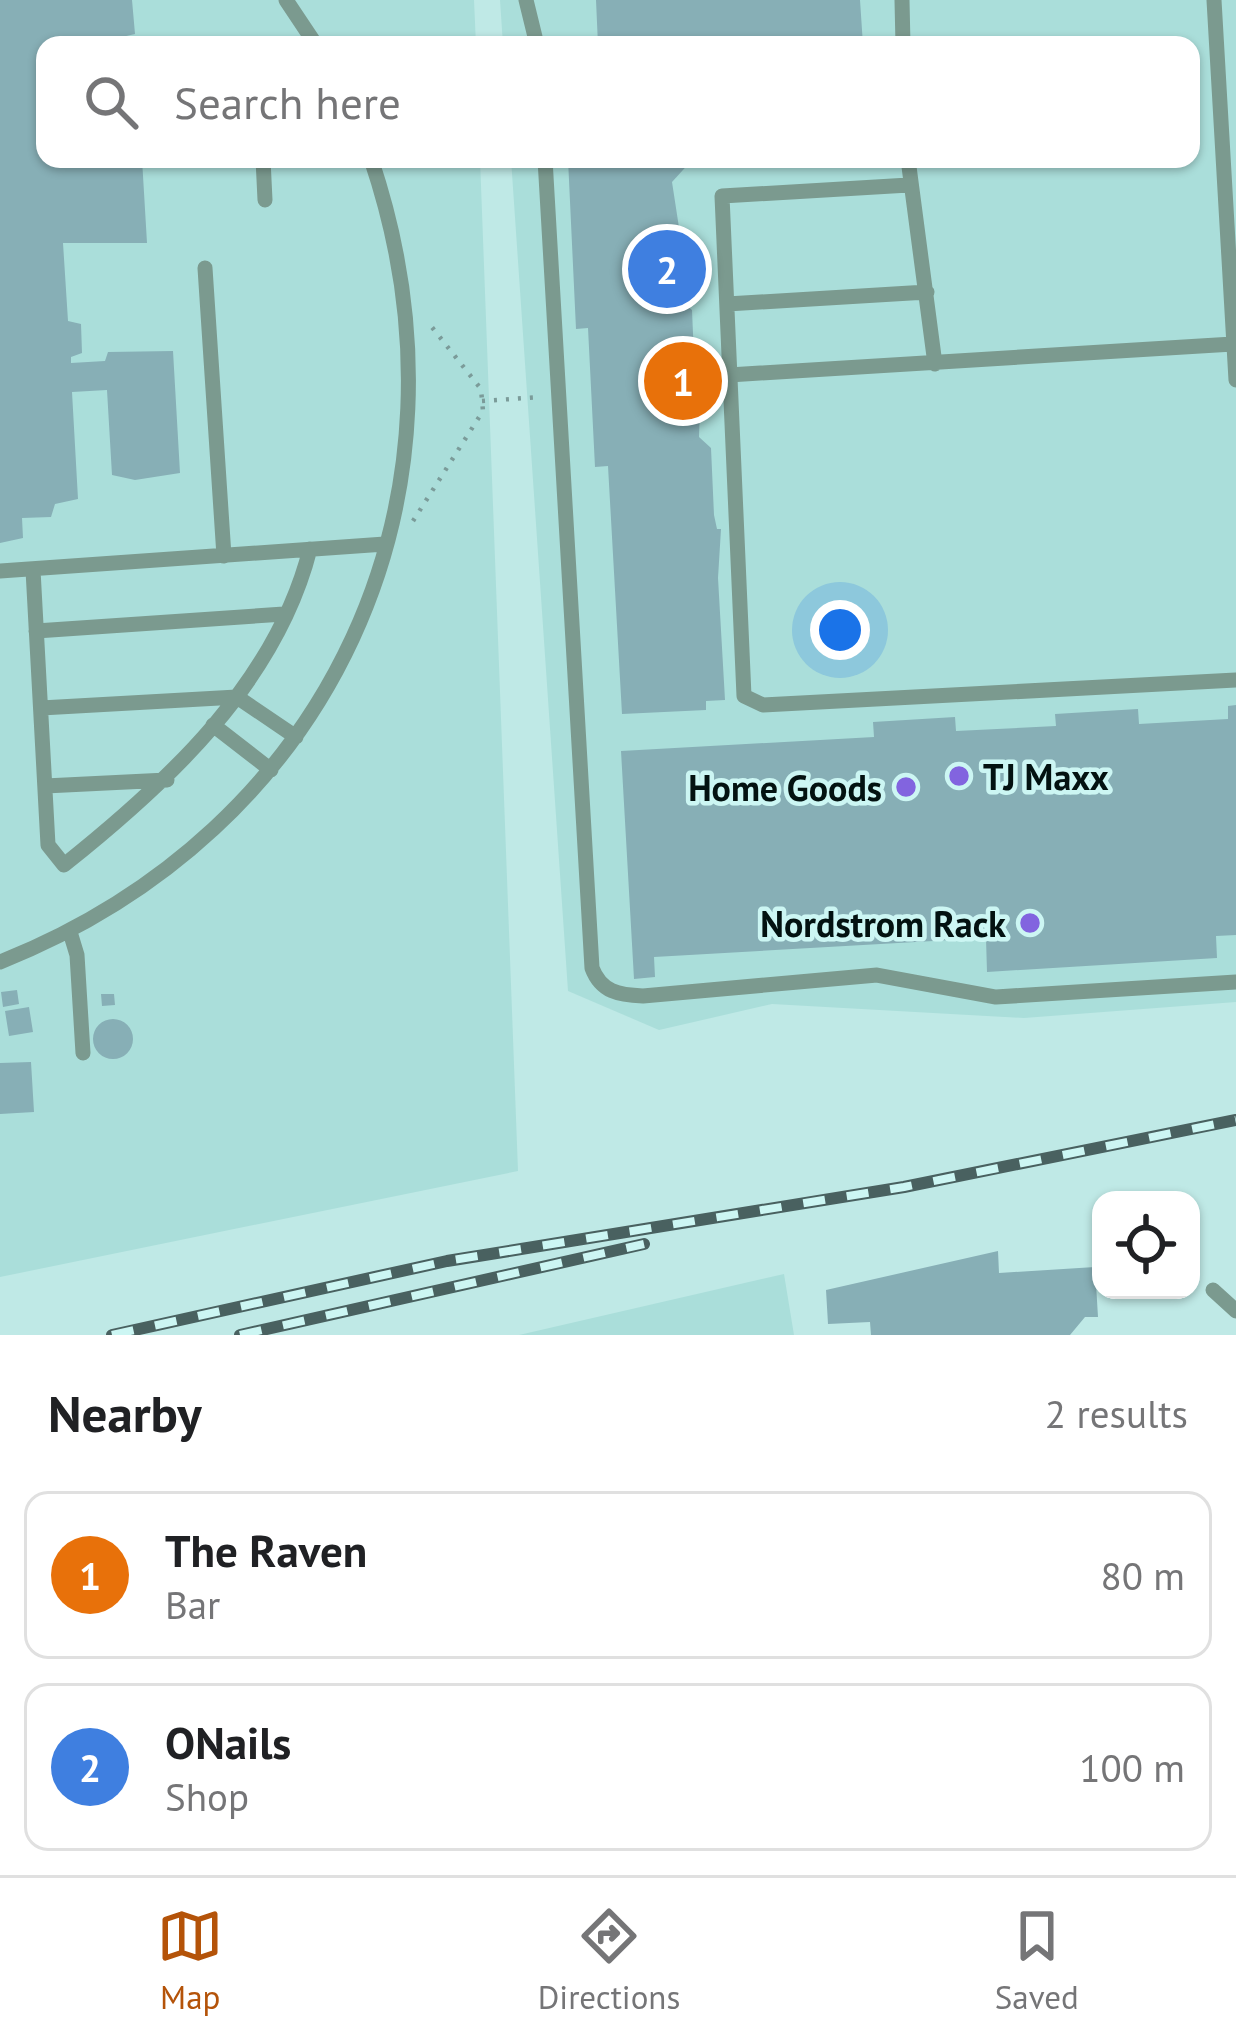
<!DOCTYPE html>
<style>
body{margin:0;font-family:"PT Sans",sans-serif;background:#f2f2f2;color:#202124}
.controls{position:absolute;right:36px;bottom:36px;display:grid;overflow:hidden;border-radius:24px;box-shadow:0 3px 9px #0004}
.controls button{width:108px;height:108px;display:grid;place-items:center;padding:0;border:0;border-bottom:3px solid #e0e0e0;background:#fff;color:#202124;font:60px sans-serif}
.you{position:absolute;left:840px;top:630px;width:42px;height:42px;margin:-30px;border:9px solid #fff;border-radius:50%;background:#1a73e8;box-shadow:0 0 0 18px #1a73e833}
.badge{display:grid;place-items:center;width:78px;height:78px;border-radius:50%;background:#b45309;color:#fff;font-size:39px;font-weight:700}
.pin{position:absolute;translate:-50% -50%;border:6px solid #fff;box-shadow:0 3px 12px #0006}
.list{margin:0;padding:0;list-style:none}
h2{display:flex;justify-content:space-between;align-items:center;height:156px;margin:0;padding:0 48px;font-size:51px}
h2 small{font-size:39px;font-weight:400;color:#757577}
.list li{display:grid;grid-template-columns:78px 1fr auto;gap:36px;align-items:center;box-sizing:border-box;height:168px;margin:0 24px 24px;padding:0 24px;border:3px solid #e0e0e0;border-radius:24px}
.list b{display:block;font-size:45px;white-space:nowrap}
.list p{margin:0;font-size:39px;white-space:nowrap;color:#757577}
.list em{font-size:39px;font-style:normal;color:#757577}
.icon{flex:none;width:66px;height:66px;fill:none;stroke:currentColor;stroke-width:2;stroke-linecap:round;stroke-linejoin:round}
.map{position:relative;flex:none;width:1236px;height:1335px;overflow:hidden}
.search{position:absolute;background:#fff;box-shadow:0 3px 9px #0004;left:36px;right:36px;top:36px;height:132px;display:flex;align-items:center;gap:30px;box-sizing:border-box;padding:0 42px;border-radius:24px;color:#757577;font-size:45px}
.sheet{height:540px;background:#fff}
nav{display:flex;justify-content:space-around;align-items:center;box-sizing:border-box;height:168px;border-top:3px solid #e0e0e0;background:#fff;font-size:33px;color:#757577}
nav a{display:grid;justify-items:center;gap:6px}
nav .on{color:#b45309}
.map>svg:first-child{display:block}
.built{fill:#aadeda}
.building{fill:#87afb6}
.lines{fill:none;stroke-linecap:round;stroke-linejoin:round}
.path{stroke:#7b9b99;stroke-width:4.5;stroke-dasharray:3 9;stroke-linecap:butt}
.service{stroke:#7b9a8f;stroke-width:15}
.rail-casing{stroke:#496160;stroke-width:12}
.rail{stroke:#ccf6f3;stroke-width:8;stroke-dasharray:22;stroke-linecap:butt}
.poi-dot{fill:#8264df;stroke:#ccf6f3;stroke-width:4.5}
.labels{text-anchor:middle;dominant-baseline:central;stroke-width:9;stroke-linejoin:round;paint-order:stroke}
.poi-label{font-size:36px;font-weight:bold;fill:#031211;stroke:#ccf6f3;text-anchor:end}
</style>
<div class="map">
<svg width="1236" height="1335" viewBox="0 0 1236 1335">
<rect width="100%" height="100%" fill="#bfe9e6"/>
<path class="built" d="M0 0H474L476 45H45V159H480L518 1171 0 1277Z
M500 0H1236V1002L1024 1018 772 1004 659 1030 568 991 511 159H1191V45H503Z
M784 1274 794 1335H519Z"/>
<path class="building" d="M0 0H132L135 34 122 37 123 45H45V159H142L147 243H63L68 321 81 324 82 353 71 357V363L105 361 108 352 173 351 180 473 135 480 112 475 107 390 72 392 78 499 55 504 51 517 22 518 23 538 0 543Z
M596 0H860L863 45H598Z
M568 159H693L672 182 682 247 679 299 692 310 694 357 701 371 699 437 711 448 714 515 717 529H721L718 578 725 700 706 701V710L622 714 608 466 595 467 588 328 576 329Z
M1236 705V935L1216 936 1217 958 987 972 986 938 654 957 655 977 634 979 621 751 874 737 873 722 955 717 956 731 1056 726 1055 714 1138 709 1139 724 1228 719V706Z
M17 990 19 1004 3 1007 1 992Z
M101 994H114L115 1005 102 1006Z
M29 1007 33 1032 9 1036 5 1011Z
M93 1039a20 20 0 1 1 40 0a20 20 0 1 1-40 0Z
M31 1062 34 1112 0 1114V1063Z
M998 1251 999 1273 1095 1267 1098 1317H1085L1070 1335H871L870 1322 828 1324 826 1290Z"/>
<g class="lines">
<path class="path" d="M482 401 541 397
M413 521 483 411 481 389 431 326 425 327"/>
<path class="service" d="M286 0 316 45
M526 0 537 45
M902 0 903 45
M1214 0 1236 380
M263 159 265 200
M545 159 592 968C601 992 619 995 643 996L877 975 996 997 1236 982
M908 159 935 364
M909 185 722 196 744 696 763 705 1236 680
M205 268 224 556
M727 304 927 292
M729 375 1233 344
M33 570 48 845 64 865C167 783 276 683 310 549
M0 571 385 544
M36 631 284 614
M41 708 237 697 296 737
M213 725 271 770
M45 786 167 780
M70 932 77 955 83 1053
M0 962C332 830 485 497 371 159
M1213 1290 1236 1311"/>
<g class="rail-casing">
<path id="rail" d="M112 1335 447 1261 904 1187 1236 1120
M240 1335 644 1244"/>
</g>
<use href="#rail" class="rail"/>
</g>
<g class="poi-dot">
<circle cx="959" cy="776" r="12"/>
<circle cx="906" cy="787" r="12"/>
<circle cx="1030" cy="923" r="12"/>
</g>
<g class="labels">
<g class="poi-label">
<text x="983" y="776" text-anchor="start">TJ Maxx</text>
<text x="882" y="787">Home Goods</text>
<text x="1006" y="923">Nordstrom Rack</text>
</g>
</g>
</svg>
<div class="controls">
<button><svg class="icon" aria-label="locate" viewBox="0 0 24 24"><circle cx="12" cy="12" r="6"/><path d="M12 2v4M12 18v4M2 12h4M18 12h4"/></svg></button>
</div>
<div class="you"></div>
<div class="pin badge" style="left:683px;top:381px;background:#e8710a">1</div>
<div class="pin badge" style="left:667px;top:269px;background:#3f7fe0">2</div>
<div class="search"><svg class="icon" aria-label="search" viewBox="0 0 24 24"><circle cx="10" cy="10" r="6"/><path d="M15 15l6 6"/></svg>Search here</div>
</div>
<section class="sheet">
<h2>Nearby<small>2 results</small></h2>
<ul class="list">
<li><span class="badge" style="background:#e8710a">1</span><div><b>The Raven</b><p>Bar</p></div><em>80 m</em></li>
<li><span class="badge" style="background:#3f7fe0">2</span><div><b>ONails</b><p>Shop</p></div><em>100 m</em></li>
</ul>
</section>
<nav>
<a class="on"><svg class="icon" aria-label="map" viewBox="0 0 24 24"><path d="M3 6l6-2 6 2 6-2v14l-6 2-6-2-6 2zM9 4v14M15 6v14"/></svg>Map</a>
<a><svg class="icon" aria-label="directions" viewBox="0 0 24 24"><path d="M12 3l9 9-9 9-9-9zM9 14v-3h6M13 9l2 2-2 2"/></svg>Directions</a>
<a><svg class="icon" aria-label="saved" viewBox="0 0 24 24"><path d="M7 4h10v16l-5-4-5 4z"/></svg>Saved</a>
</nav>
